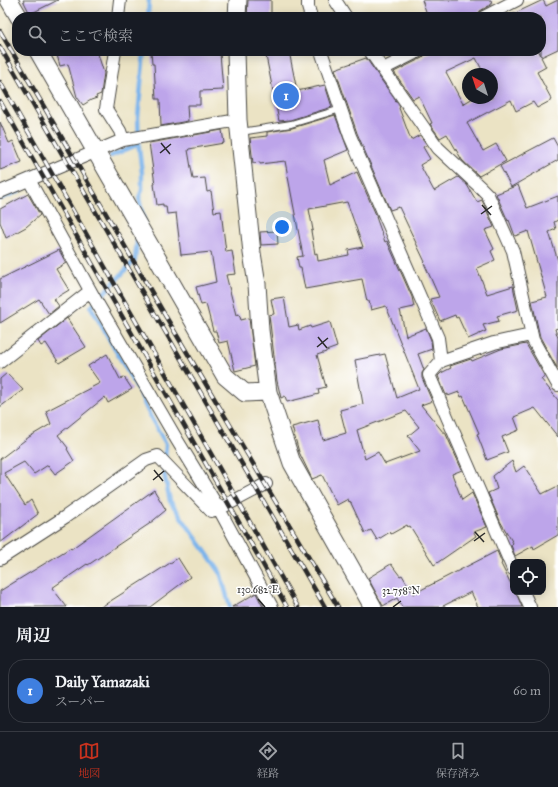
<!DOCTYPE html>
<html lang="ja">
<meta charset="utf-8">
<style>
body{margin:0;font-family:"IM FELL Great Primer","Noto Serif JP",serif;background:#242831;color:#f1f3f6}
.controls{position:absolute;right:12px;bottom:12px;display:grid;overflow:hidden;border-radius:8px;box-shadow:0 2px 10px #0003}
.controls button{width:36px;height:36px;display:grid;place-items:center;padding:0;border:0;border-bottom:1px solid #363941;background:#171b24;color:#f1f3f6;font:20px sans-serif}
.compass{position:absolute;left:462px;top:68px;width:36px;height:36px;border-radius:50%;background:#171b24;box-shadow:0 2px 10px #0003;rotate:321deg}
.you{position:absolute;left:282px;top:227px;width:14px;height:14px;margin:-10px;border:3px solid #fff;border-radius:50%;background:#1a73e8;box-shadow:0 0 0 6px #1a73e833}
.badge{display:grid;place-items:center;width:26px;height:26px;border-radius:50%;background:#c8321e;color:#fff;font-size:13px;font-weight:700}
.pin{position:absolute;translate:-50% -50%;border:2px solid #fff;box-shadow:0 1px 4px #0006}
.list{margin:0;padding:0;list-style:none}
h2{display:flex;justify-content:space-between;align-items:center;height:52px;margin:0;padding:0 16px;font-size:17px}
h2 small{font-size:13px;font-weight:400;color:#9ea1a6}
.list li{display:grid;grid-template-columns:26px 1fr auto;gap:12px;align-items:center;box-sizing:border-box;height:64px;margin:0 8px 8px;padding:0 8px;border:1px solid #363941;border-radius:16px}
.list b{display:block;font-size:15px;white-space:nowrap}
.list p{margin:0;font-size:13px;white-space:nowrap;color:#9ea1a6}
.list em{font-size:13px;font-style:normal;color:#9ea1a6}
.icon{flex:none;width:22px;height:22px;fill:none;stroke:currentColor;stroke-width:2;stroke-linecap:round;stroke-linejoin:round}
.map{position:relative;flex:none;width:558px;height:607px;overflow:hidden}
.search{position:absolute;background:#171b24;box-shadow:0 2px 10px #0003;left:12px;right:12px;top:12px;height:44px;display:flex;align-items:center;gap:10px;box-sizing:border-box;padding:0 14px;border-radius:16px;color:#9ea1a6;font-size:15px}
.sheet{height:124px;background:#171b24}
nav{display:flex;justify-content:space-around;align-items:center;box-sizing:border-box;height:56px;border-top:1px solid #363941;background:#171b24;font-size:11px;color:#9ea1a6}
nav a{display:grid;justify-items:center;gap:2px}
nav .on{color:#c8321e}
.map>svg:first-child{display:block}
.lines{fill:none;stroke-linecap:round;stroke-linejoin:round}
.stream{stroke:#7bb4eb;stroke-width:4.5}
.building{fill:#bda5ea;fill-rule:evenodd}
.lane-casing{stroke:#484742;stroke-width:8}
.street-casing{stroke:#484742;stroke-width:14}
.secondary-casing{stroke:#484742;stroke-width:19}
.lane{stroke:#fff;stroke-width:6}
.street{stroke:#fff;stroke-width:12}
.secondary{stroke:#fff;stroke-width:17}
.rail-casing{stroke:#2b2b2b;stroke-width:4.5}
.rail{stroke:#fff;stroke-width:3;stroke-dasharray:9;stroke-linecap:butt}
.ticks{fill:none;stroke:#2b2b2b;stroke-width:1.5}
.ticks-label{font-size:10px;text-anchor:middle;fill:#2b2b2b;stroke:#fff;stroke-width:3;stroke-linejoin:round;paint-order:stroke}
</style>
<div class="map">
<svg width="558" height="607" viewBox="0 0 558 607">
<rect width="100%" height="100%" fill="#fff"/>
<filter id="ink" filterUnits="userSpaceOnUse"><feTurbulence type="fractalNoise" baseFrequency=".025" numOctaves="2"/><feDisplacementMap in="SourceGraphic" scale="8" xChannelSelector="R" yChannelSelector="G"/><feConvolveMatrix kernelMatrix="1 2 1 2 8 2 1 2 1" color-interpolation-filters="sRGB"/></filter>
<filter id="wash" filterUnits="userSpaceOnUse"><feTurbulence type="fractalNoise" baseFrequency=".012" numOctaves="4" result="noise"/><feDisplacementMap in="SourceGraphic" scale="16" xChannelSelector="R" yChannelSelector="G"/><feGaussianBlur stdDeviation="0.9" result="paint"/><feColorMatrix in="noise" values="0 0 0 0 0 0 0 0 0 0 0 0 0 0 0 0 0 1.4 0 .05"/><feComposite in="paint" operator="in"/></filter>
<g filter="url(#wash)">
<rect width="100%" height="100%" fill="#ebe3c4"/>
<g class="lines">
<path class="stream" d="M148 17 149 0
M144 51 138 117 139 148 142 173V190L139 198 144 222
M111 156 139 144
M0 199 19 191
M139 236 137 241 135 260 91 307 139 392 151 418 166 444 164 473 170 501 220 572 230 607"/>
</g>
<g id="blocks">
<path class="building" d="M23 0H58L30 14Z
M248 0H271V17H247Z
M422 0H491L492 4 480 11 477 17H428Z
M543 0 546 6 558 0V49L541 57 546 67 537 72 552 100 537 108 533 102 516 111 511 100 467 123 483 151 496 144 506 161 479 176 462 160 447 134 440 138 430 124 432 123 419 96 413 99 394 72 422 58 426 54 432 51H539L541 56V17H507ZM476 58 484 74H492V98H473L463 104 446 72Z
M56 51H97L104 73 101 94 96 96 97 98 91 100 83 105 77 97 68 64 60 66Z
M193 51V54L220 53 223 90 200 91V105H187L188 121 161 126 160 99H156L154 64H152L151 52Z
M265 51H289L297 91 325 85 332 107 290 120 279 121Z
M366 58 400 107 399 108 411 140 420 135 427 145 423 147 430 159 420 165 434 191 458 177 467 185 477 202 482 200 494 227 485 230 494 249 491 251 495 260 477 268 487 294 513 286 518 310 497 316 499 321 483 325 486 331 468 339 458 317 456 318 455 315 440 321 430 299 439 297 424 263 425 262 399 207 390 210 357 133 335 69Z
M335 115 348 150 324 160 330 185 357 172 377 217H376L385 242 387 241 412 297 414 307 400 310 406 336 426 328 431 340 432 349 418 354 424 370 422 373V378L432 401 421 405 443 432H445L462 470 452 474 462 500 472 493 487 527 474 532 476 536 434 565 410 526 408 527 407 525 391 534 390 532 377 540 371 530 365 533 350 501 349 502 348 499 337 505 322 475 312 479 299 452 292 427 318 420 323 440 346 433 340 410 363 404 355 360 385 354 397 398 419 389 386 306 371 310 369 301H367L362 279 305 289 301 268H299L297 257 303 256 285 161 260 164V162L253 163 250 138 267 136V132L292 128ZM347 202 363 247 348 250 349 255 318 261 317 253 315 254 311 231 313 230 309 209ZM406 411 419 427 408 436 420 451 385 464 378 452 365 459 357 430Z
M0 122 9 143 13 141 22 162 0 170Z
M222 130 224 143 189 149 188 150 193 179 205 178 207 192 211 191 214 212 221 211 226 252 232 251 236 274 226 275 236 315 239 314 241 320 249 318 255 366 235 371 228 341 219 343 216 331H213L206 304 201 305 196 287 216 282 211 252 181 255 176 213 167 214 166 206H163V204L157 205 154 184H155L149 143Z
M553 138 558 147V160L511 187 500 166Z
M518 185 527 208 558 196V220L554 222 556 229 549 232 558 261V328L555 329 558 338 557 368 540 337 532 301 547 297 528 231 515 236 509 220 508 221 496 194Z
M28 194 40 215 26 227 6 238 0 222V209Z
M277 231 278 244 261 245 260 232Z
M59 250 66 263 56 269 69 290 54 299 59 306 49 314 39 299 0 323V279Z
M284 297 289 327 298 325 299 330 310 326 311 328 330 322 337 347 326 351V352L317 355 326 387 318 389 319 394 287 402 285 396 281 398 277 381 269 315 274 314 271 299Z
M67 318 86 347 59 363 46 343 41 346 38 341Z
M526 344 545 377 541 379 558 400V437L535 408 514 417 519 430 502 437 508 452 487 460 477 434 479 433 463 396 461 397 459 392 448 396V394L446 395 438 376 441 373 451 368 450 366 471 359 472 361 501 349Z
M107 354 120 379 124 377 132 389 108 403 105 397 58 435 68 448 67 449 74 461 55 474 48 465 34 474 24 462 4 473 25 505 31 500 38 514 0 543V459L29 437 51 424 46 411 100 383 88 366Z
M7 373 23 390 0 407V379Z
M512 461 516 472 524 466 542 494 558 486V535L534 549 533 546 515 556 511 545 513 543 500 521 488 493 497 489 493 476Z
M154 490 166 510 149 524 88 565 87 564 52 588 67 607H0V591L70 548 71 549Z
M497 551 502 563 501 564 513 588V592H516L522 607H478L471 592 441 607H402L397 598 383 606 368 578 391 564 400 576 402 575 413 594Z
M178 558 190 577 150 607H101Z
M256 593 263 607H232Z"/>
</g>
</g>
<g filter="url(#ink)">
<use href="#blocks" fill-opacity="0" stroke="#484742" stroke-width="1"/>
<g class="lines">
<g class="lane-casing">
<path id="lane" d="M241 132 291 124 341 109"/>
</g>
<g class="street-casing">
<path id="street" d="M308 0V7L311 17
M335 0 346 17
M118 17 120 0
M484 17 517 0
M115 51 106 109 120 131 123 140
M321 51 350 136 438 338 441 361 429 375 513 569
M370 51 438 148 481 188 488 195 513 251 533 340 558 385
M383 69 419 51
M29 180 96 301 177 440 219 509 272 607
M0 192 123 140 238 120
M441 361 494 343 531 335
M0 362 90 291
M0 559 65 517 146 460 158 456 211 511 219 509 266 484
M523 592 530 607"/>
</g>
<g class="secondary-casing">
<path id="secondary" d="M9 0 19 17
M237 17 238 0
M38 51 225 376 245 393 268 392
M236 51 238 120 252 253 257 284 260 330 268 392 292 463 373 607"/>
</g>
<use href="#lane" class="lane"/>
<use href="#street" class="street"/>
<use href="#secondary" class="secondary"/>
<g class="rail-casing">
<path id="rail" d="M0 31 166 317 338 607
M0 47 325 607
M0 82 298 607
M0 101 287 607"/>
</g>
<use href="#rail" class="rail"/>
</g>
</g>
<path class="ticks" d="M161 143 170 154M160 153 171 144M482 205 491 215M481 214 492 206M318 337 327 348M317 347 328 338M154 470 163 481M153 480 164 471M475 532 484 542M474 541 485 533M258 599 265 607M393 607 401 601"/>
<g class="ticks-label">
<text x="258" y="593">130.682°E</text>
<text x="401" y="594">32.758°N</text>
</g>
</svg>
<div class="controls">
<button><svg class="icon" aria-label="locate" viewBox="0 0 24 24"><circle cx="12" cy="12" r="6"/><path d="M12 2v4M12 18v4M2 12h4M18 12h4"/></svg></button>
</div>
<svg class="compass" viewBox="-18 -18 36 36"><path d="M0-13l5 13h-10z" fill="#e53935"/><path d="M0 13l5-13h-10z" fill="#9ea1a6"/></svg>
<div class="you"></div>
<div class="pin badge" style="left:286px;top:96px;background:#3f7fe0">1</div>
<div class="search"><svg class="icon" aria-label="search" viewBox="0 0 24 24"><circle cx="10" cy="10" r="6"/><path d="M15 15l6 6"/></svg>ここで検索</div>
</div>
<section class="sheet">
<h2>周辺<small></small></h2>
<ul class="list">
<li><span class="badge" style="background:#3f7fe0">1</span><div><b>Daily Yamazaki</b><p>スーパー</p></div><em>60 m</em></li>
</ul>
</section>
<nav>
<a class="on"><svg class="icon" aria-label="map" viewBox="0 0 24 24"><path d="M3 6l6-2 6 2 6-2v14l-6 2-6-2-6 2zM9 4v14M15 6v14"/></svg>地図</a>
<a><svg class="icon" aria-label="directions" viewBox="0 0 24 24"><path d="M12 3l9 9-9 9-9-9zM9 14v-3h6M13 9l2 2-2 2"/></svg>経路</a>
<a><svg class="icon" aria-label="saved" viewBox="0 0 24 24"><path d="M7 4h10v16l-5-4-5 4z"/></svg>保存済み</a>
</nav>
